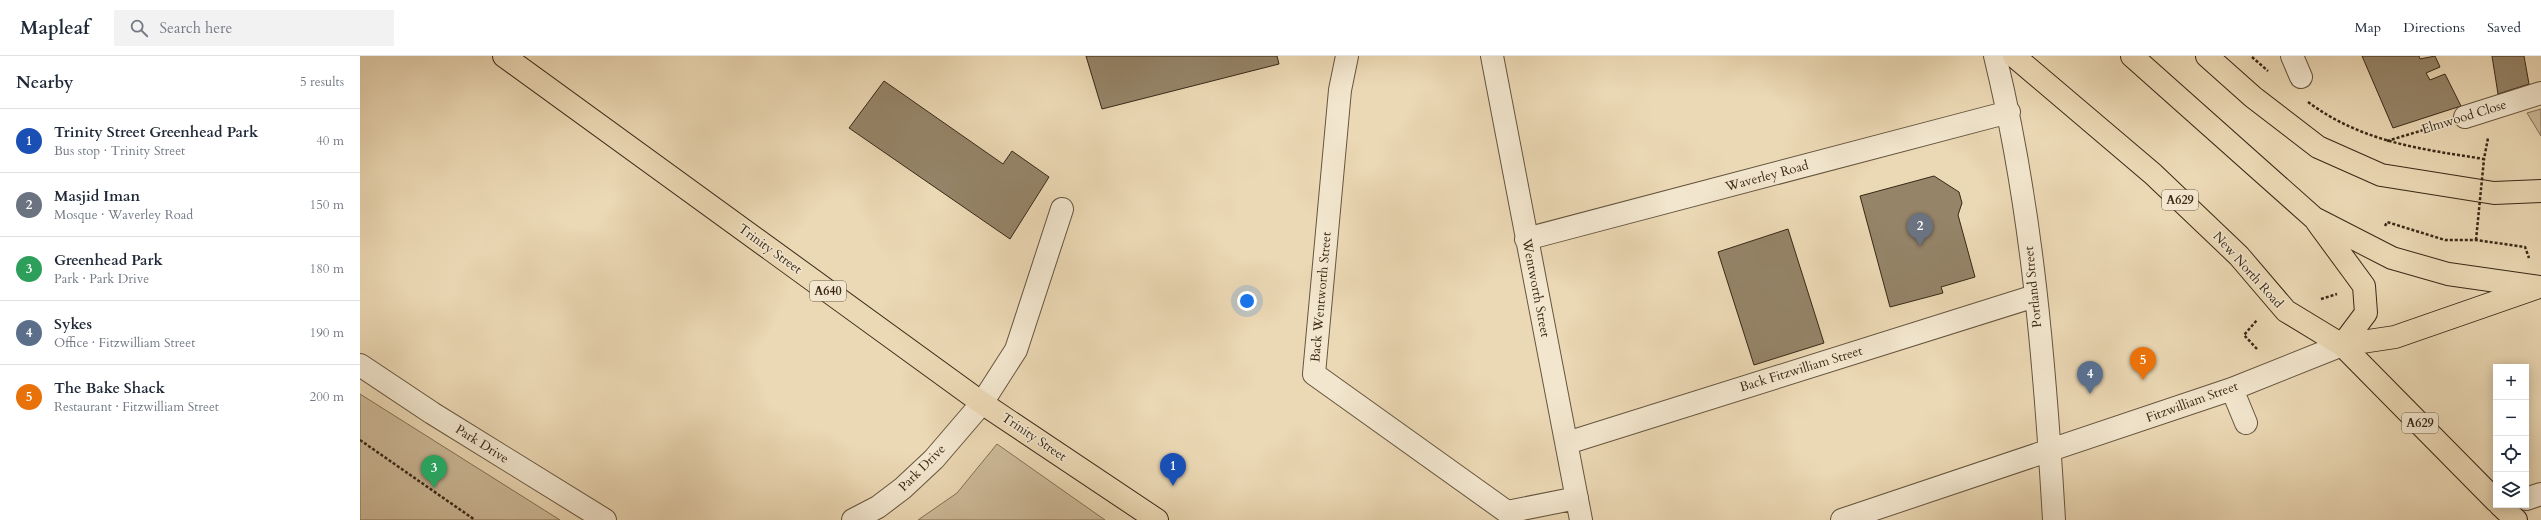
<!DOCTYPE html>
<meta charset="utf-8">
<style>
body{margin:0;font-family:Cardo,serif;background:#f2f2f3;color:#1f2937}
.controls{position:absolute;right:12px;bottom:12px;display:grid;overflow:hidden;border-radius:0px;box-shadow:0 2px 10px #0003}
.controls button{width:36px;height:36px;display:grid;place-items:center;padding:0;border:0;border-bottom:1px solid #e0e1e3;background:#fff;color:#1f2937;font:20px sans-serif}
.you{position:absolute;left:887px;top:245px;width:14px;height:14px;margin:-10px;border:3px solid #fff;border-radius:50%;background:#1a73e8;box-shadow:0 0 0 6px #1a73e833}
.badge{display:grid;place-items:center;width:26px;height:26px;border-radius:50%;background:#1a73e8;color:#fff;font-size:13px;font-weight:700}
.pin{position:absolute;translate:-50% -33px;filter:drop-shadow(0 1px 2px #0008)}
.pin::after{content:'';position:absolute;top:21px;width:14px;height:12px;background:inherit;clip-path:polygon(0 0,100% 0,50% 100%)}
.list{margin:0;padding:0;list-style:none}
h2{display:flex;justify-content:space-between;align-items:center;height:52px;margin:0;padding:0 16px;font-size:17px}
h2 small{font-size:13px;font-weight:400;color:#747a83}
.list li{display:grid;grid-template-columns:26px 1fr auto;gap:12px;align-items:center;box-sizing:border-box;height:64px;padding:0 16px;border-top:1px solid #e0e1e3}
.list b{display:block;font-size:15px;white-space:nowrap}
.list p{margin:0;font-size:13px;white-space:nowrap;color:#747a83}
.list em{font-size:13px;font-style:normal;color:#747a83}
.icon{flex:none;width:22px;height:22px;fill:none;stroke:currentColor;stroke-width:2;stroke-linecap:round;stroke-linejoin:round}
.map{position:relative;flex:none;width:2181px;height:464px;overflow:hidden}
header{display:flex;align-items:center;gap:24px;box-sizing:border-box;height:56px;padding:0 20px;background:#fff;border-bottom:1px solid #e0e1e3}
header strong{font-size:19px}
nav{display:flex;gap:22px;margin-inline-start:auto;font-size:14px}
.search{width:280px;height:36px;background:#f2f2f3;display:flex;align-items:center;gap:10px;box-sizing:border-box;padding:0 14px;border-radius:0px;color:#747a83;font-size:15px}
main{display:flex}
aside{flex:1;background:#fff}
.map>svg:first-child{display:block}
.green{fill:#cdba99;stroke:#827157}
.building{fill:#958468;stroke:#382815}
.lines{fill:none;stroke-linecap:round;stroke-linejoin:round}
.minor-casing{stroke:#65543d;stroke-width:24}
.highway-casing{stroke:#382815;stroke-width:24}
.path{stroke:#382815;stroke-width:2.5;stroke-dasharray:3 2;stroke-linecap:butt}
.minor{stroke:#f2e6ce;stroke-width:22}
.highway{stroke:#ebd8b4;stroke-width:22}
.path-bridge{stroke:#382815;stroke-width:2.5;stroke-dasharray:3 2;stroke-linecap:butt}
.labels{text-anchor:middle;dominant-baseline:central;stroke-width:3;stroke-linejoin:round;paint-order:stroke}
.shield{fill:#f2e6ce;stroke:#70614c;stroke-width:1}
.shield-label{font-size:12px;font-weight:bold;fill:#382815}
.street-label{font-size:13px;fill:#382815;stroke:#f2e6ce}
</style>
<header>
<strong>Mapleaf</strong>
<div class="search"><svg class="icon" aria-label="search" viewBox="0 0 24 24"><circle cx="10" cy="10" r="6"/><path d="M15 15l6 6"/></svg>Search here</div>
<nav><a>Map</a><a>Directions</a><a>Saved</a></nav>
</header>
<main>
<aside>
<h2>Nearby<small>5 results</small></h2>
<ul class="list">
<li><span class="badge" style="background:#1a4fb4">1</span><div><b>Trinity Street Greenhead Park</b><p>Bus stop · Trinity Street</p></div><em>40 m</em></li>
<li><span class="badge" style="background:#6b7280">2</span><div><b>Masjid Iman</b><p>Mosque · Waverley Road</p></div><em>150 m</em></li>
<li><span class="badge" style="background:#2e9e5b">3</span><div><b>Greenhead Park</b><p>Park · Park Drive</p></div><em>180 m</em></li>
<li><span class="badge" style="background:#5c6f8a">4</span><div><b>Sykes</b><p>Office · Fitzwilliam Street</p></div><em>190 m</em></li>
<li><span class="badge" style="background:#e8710a">5</span><div><b>The Bake Shack</b><p>Restaurant · Fitzwilliam Street</p></div><em>200 m</em></li>
</ul>
</aside>
<div class="map">
<svg width="2181" height="464" viewBox="0 0 2181 464">
<rect width="100%" height="100%" fill="#ebd8b4"/>
<filter id="stains"><feTurbulence type="fractalNoise" baseFrequency=".005" numOctaves="4"/><feColorMatrix values="0 0 0 0 .2 0 0 0 0 .09 0 0 0 0 .02 0 0 0 .5 -.17"/></filter>
<radialGradient id="worn" r=".72"><stop offset=".6" stop-color="#630" stop-opacity="0"/><stop offset="1" stop-color="#630" stop-opacity=".3"/></radialGradient>
<path class="green" d="M2181 53V80L2167 57Z
M0 338 200 464H0Z
M637 388 745 464H558L597 437Z"/>
<path class="building" d="M726 0H917L919 8 742 53Z
M2002 0H2059L2060 3 2075 0 2080 11 2066 17 2070 24 2085 18 2101 50 2033 72Z
M2132 0H2164L2169 28 2138 38Z
M524 25 643 108 652 95 689 121 650 183 489 72Z
M1574 120 1599 136 1602 147 1598 159 1615 221 1581 231 1583 237 1530 251 1500 140Z
M1428 173 1464 287 1394 309 1358 196Z"/>
<g class="lines">
<g class="minor-casing">
<path id="minor" d="M987 0 980 34 954 318 1147 456 1217 442
M1132 0 1221 464
M1635 0C1672 151 1685 309 1694 464
M1932 0 1941 21
M2105 61 2181 37
M1166 183 1649 56
M0 309 72 357 245 464
M1872 333 1886 367
M1207 387 1675 240
M2166 443 2181 438
M493 464 518 451 543 432 574 403 622 347 656 294 702 153
M1482 464 1872 333 1982 289"/>
</g>
<g class="highway-casing">
<path id="highway" d="M144 0 622 347 797 464
M1654 0 1793 118 1879 200 1926 255 1982 289 2136 445
M1772 0 1954 162 2032 202 2088 218 2179 231
M1847 0 1893 41 1958 91 2021 119 2134 137 2181 135
M1957 166 2004 230 2006 257 1982 289
M1982 289 2035 281 2176 232
M2140 449 2156 464"/>
</g>
<path class="path" d="M1892 1 1908 15
M1948 46C2002 86 2060 93 2124 103L2128 82
M2027 85 2080 69
M2025 170 2027 166 2085 184H2116L2165 191 2169 202
M1961 243 1977 238
M1897 293 1884 279 1897 264
M0 384 115 464"/>
<use href="#minor" class="minor"/>
<use href="#highway" class="highway"/>
<path class="path-bridge" d="M2116 184 2124 103"/>
</g>
<g class="labels">
<g class="shield">
<rect x="1802" y="134" width="36" height="20" rx="3"/>
<rect x="450" y="225" width="36" height="20" rx="3"/>
<rect x="2042" y="357" width="36" height="20" rx="3"/>
</g>
<g class="shield-label">
<text x="1820" y="144">A629</text>
<text x="468" y="235">A640</text>
<text x="2060" y="367">A629</text>
</g>
<g class="street-label">
<text transform="translate(2104 61) rotate(-17)">Elmwood Close</text>
<text transform="translate(1407 120) rotate(-15)">Waverley Road</text>
<text transform="translate(410 193) rotate(36)">Trinity Street</text>
<text transform="translate(1888 214) rotate(48)">New North Road</text>
<text transform="translate(1673 231) rotate(-96)">Portland Street</text>
<text transform="translate(1176 232) rotate(79)">Wentworth Street</text>
<text transform="translate(961 241) rotate(-85)">Back Wentworth Street</text>
<text transform="translate(1441 313) rotate(-17)">Back Fitzwilliam Street</text>
<text transform="translate(1832 346) rotate(-20)">Fitzwilliam Street</text>
<text transform="translate(674 381) rotate(34)">Trinity Street</text>
<text transform="translate(122 388) rotate(32)">Park Drive</text>
<text transform="translate(562 412) rotate(-45)">Park Drive</text>
</g>
</g>
<rect width="100%" height="100%" filter="url(#stains)"/>
<rect width="100%" height="100%" fill="url(#worn)"/>
</svg>
<div class="controls">
<button>+</button>
<button>−</button>
<button><svg class="icon" aria-label="locate" viewBox="0 0 24 24"><circle cx="12" cy="12" r="6"/><path d="M12 2v4M12 18v4M2 12h4M18 12h4"/></svg></button>
<button><svg class="icon" aria-label="layers" viewBox="0 0 24 24"><path d="M12 4l9 5-9 5-9-5zM3 14l9 5 9-5"/></svg></button>
</div>
<div class="you"></div>
<div class="pin badge" style="left:813px;top:430px;background:#1a4fb4">1</div>
<div class="pin badge" style="left:1560px;top:190px;background:#6b7280">2</div>
<div class="pin badge" style="left:74px;top:432px;background:#2e9e5b">3</div>
<div class="pin badge" style="left:1730px;top:338px;background:#5c6f8a">4</div>
<div class="pin badge" style="left:1783px;top:324px;background:#e8710a">5</div>
</div>
</main>
